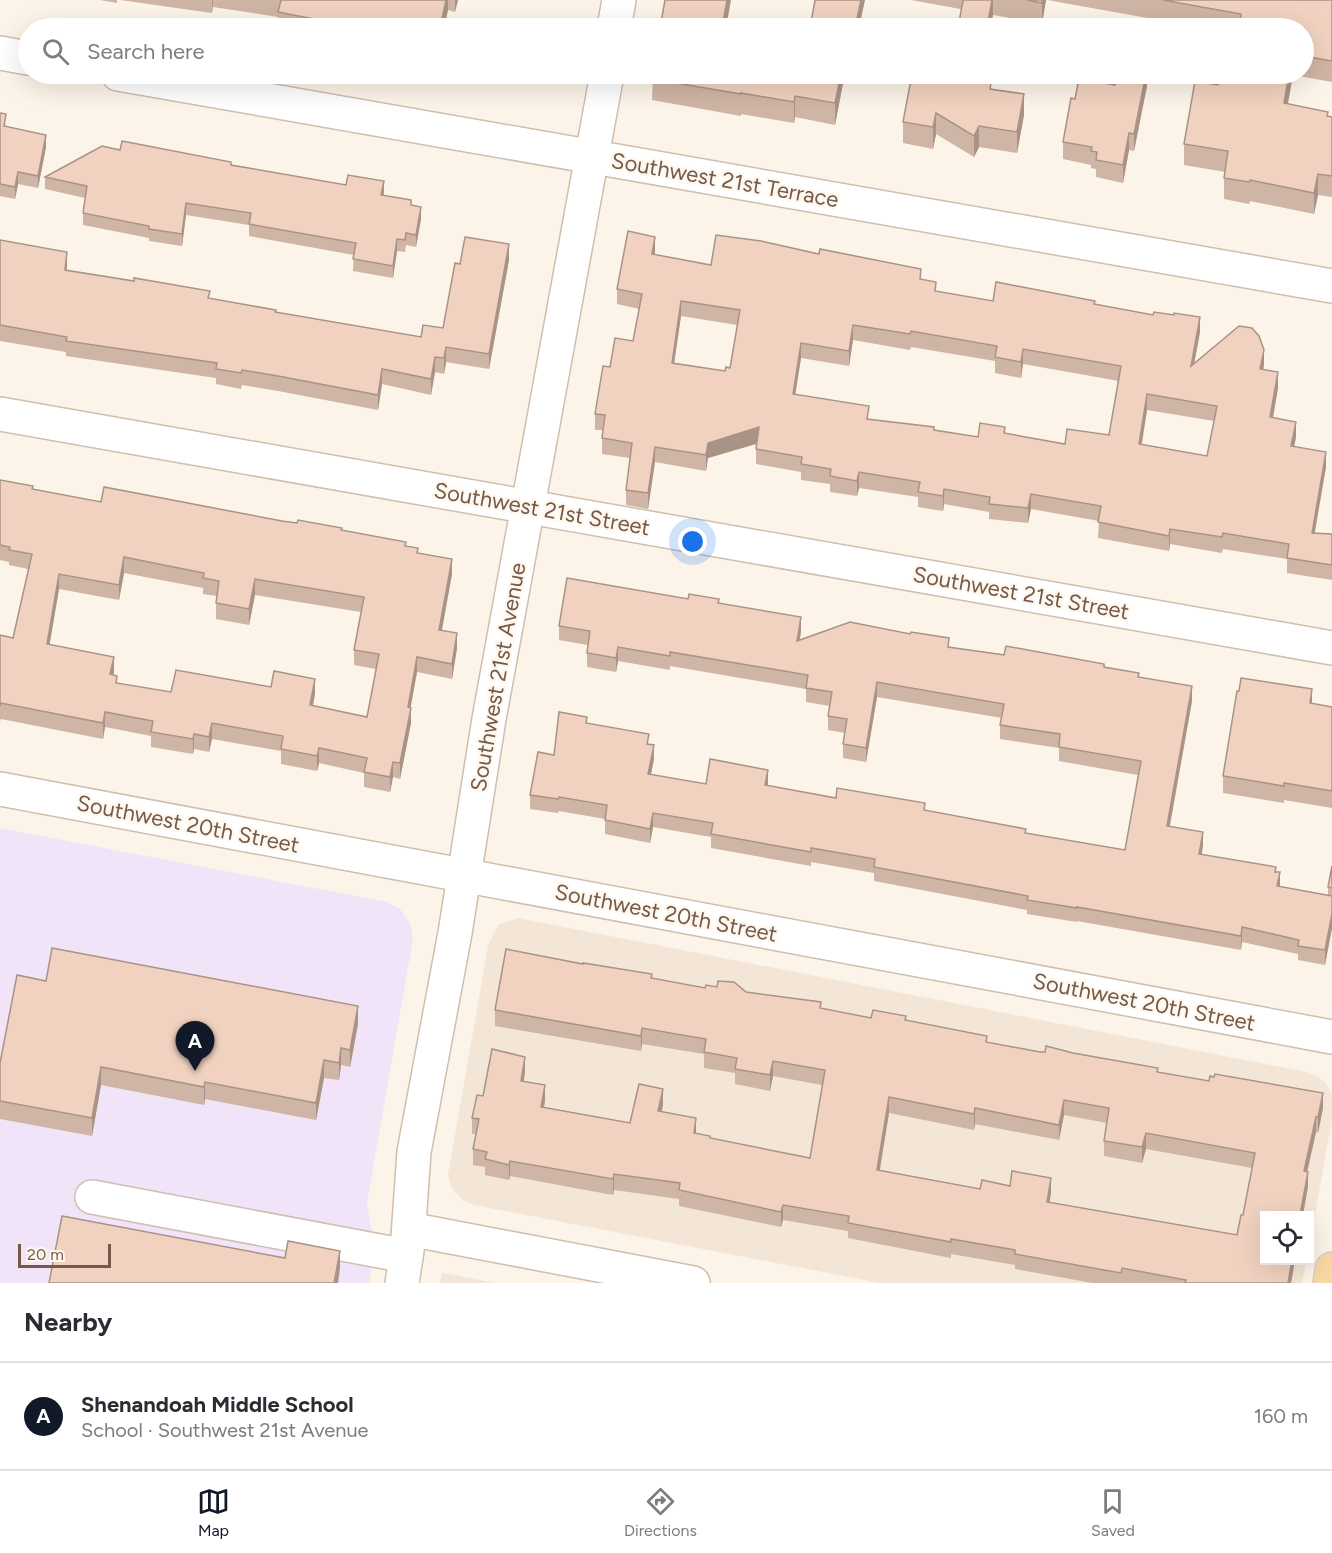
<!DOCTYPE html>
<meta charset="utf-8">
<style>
body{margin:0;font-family:Figtree,sans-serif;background:#f7f7f7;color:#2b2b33}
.controls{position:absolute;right:18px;bottom:18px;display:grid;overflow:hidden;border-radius:0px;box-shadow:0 6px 24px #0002}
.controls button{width:54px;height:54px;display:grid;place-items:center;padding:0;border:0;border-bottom:2px solid #e1e1e2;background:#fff;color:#2b2b33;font:30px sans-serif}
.scale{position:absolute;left:18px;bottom:15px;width:93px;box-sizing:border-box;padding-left:6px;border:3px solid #755a4c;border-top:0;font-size:16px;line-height:21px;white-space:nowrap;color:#755a4c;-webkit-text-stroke:4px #fff8ee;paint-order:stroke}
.you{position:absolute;left:693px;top:542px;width:21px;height:21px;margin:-15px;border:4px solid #fff;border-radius:50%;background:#1a73e8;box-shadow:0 0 0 9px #1a73e833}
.badge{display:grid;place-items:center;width:39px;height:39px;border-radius:50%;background:#111827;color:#fff;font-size:20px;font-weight:700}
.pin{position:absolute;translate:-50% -50px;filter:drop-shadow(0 2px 3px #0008)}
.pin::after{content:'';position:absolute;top:32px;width:21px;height:18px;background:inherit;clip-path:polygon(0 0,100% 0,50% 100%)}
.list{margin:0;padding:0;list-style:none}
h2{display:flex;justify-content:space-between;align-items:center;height:78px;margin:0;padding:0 24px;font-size:26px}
h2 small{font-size:20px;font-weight:400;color:#7c7c81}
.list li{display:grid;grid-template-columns:39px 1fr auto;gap:18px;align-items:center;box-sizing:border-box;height:108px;padding:0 24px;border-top:2px solid #e1e1e2}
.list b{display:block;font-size:22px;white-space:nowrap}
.list p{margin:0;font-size:20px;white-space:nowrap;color:#7c7c81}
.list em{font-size:20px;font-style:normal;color:#7c7c81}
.icon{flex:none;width:33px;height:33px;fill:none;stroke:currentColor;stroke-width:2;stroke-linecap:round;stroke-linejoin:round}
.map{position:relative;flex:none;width:1332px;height:1283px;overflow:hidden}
.search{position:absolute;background:#fff;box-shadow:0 6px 24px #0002;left:18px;right:18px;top:18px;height:66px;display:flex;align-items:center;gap:15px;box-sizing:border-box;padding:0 21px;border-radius:33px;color:#7c7c81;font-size:22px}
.sheet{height:186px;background:#fff}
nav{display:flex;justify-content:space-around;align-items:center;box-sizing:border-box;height:84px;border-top:2px solid #e1e1e2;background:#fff;font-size:16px;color:#7c7c81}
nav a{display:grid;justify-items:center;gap:3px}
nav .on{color:#111827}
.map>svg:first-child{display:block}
.residential{fill:#f3e6d6}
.education{fill:#f1e4f8}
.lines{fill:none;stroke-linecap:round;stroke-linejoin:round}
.minor-casing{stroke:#d0beb0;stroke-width:36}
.major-casing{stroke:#d8d1cd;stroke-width:36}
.minor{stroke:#fff;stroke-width:33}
.major{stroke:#f8d7a2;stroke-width:33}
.wall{fill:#cfb5a5;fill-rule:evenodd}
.shaded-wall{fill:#a99386}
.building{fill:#f1d2c0;stroke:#a99386;stroke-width:1.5;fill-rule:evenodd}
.labels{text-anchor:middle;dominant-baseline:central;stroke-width:5;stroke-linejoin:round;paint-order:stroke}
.street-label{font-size:22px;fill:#755a4c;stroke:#fff8ee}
</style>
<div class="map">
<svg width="1332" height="1283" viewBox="0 0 1332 1283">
<rect width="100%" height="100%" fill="#fcf4e8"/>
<path class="residential" d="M518 918 1307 1072 1317 1076 1326 1083 1332 1095V1119L1310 1243V1216H1264V1260L1306 1261 1302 1283H880L474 1205 463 1200 455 1192 450 1184 448 1175 488 946 498 925Z
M442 1273 497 1283H440Z"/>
<path class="education" d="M0 828 387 902 400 909 410 923 413 939 367 1203 375 1250 369 1283H0Z"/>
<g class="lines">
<g class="minor-casing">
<path id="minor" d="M614 28 619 0
M0 53 28 58
M118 74 1332 286
M0 414 1332 648
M0 789 1332 1037
M92 1197 406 1256
M409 1229 693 1283
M402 1283 407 1251 414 1152 455 933 489 719 607 74"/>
</g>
<g class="major-casing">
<path id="major" d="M1330 1283 1332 1269"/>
</g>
<use href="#minor" class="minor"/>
<use href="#major" class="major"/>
</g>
<path class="wall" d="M100 0H117V3Z
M120 0H458L455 12 448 10 444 28H278V17L213 7 212 13Z
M911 0H1046L1042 24Z
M1047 0H1332V82L1293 75 1288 104 1332 117V197L1318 195 1314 214 1250 201 1249 204 1224 199V178L1225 172 1184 165V144L1218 85 1229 81 1230 74H1304V28H1203Z
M653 74H851L850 78H844L835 125 795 117 794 123 741 114V116L652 100Z
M983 74 982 81 1024 115 1017 153 979 147 974 157 936 134 933 149 903 143V122Z
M1147 74V86L1134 151 1129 150 1123 183 1096 177V169L1091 168V165L1063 159V142L1075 99Z
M0 113 6 126 46 147 38 188 18 184 15 199 0 196Z
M120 150 231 165 384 193 383 196 411 205 421 219 416 247 406 245 405 252 397 251 393 278 353 271 354 255 249 236V225L186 215 182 246 149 241V238L83 225V213L85 198 45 189V177Z
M0 240 67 270 276 312 421 337 443 328 460 264 509 260 489 369 446 362 444 374 435 372 431 395 382 384 378 410 278 391 242 385 241 389 216 384V378L66 356V352L0 341Z
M655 253 654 255 711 265 921 279 936 291 993 301 1095 304 1200 332 1194 363 1264 365 1263 370 1278 388 1273 418 1296 437 1294 447 1326 467 1314 533 1332 534V580L1287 573V559L1223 549 1222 553 1170 544 1169 551 1098 538 1099 521 1031 509 1028 523 989 519V512L944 504 943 511 918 507V497L859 488 857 496 830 492V484L801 480V472L756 464V444L708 458 706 471 655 462 648 509 626 505V490L630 458 602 454V438L603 430H595V414L610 367 633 341 639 309 617 304V289ZM681 316 737 325 730 368 725 371 674 363ZM853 340 910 350 911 347 995 361V373L1021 378 1023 364 1119 381 1109 435 1065 444 1005 434 978 437 869 420 795 394 801 358 849 366ZM1147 410 1214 421 1207 456 1142 444Z
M0 480 33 489 101 502 282 521 342 530 406 546 452 574 442 630 457 648 452 679 417 672 410 708 411 723 400 779 393 777 390 792 364 787V773L319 763 317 771 281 764V751L212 739 209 752 194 749 193 754 151 747V736L105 727 103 739 1 719 0 721V635L13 638 28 569 9 565V562L0 560ZM124 573 203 588V594L217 596 216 603V619L249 625 255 595 361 612 354 650V665L376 669 367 717 313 706 315 694 271 687 171 692 117 683 113 675 114 672 49 645 59 589 119 600Z
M688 599 719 603 801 631 800 640 949 647 1104 667 1139 677 1192 701 1170 826 1203 846 1201 855 1276 872 1280 887 1328 895V887L1332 866V928L1325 965 1298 960V954L1242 942 1241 950 1077 921V922L1027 914V910L874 881V873L811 862V866L711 848V837L653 827 650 843 605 834V819L559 811 558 813 530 809V795L554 755 587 723 649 744 654 759 651 774 706 784 768 786 836 798 925 810 1026 833 1125 850 1138 775 1059 761V748L1000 739V725L1002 718 877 697 866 762 843 758V744L845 733 828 730V716L830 706 806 702V689L670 666V670L618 661 616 672 587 667V653L588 645 559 640V626Z
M1312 704 1332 707V808L1284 800V803L1223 793V776Z
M652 978 705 988 746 992 821 1009 871 1018 906 1020 987 1042 1040 1052 1073 1053 1323 1108 1318 1133 1316 1132 1307 1172 1308 1187 1264 1260H1295L1291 1283H1092L1015 1269V1265L951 1254V1258L848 1238V1231L783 1220 781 1227 679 1206V1199L614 1190 613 1195 510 1176 509 1180 485 1175V1167L473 1165V1149L476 1134H472V1118L483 1096 525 1072 524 1081 545 1101 544 1107 630 1123 663 1105 662 1111 696 1133 710 1138 810 1158 822 1085 773 1076 770 1091 735 1084V1073L704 1068V1054L642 1044 641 1051 495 1026V1010ZM889 1113 974 1130 975 1124 1059 1140 1064 1115 1107 1123 1104 1141V1156L1142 1163 1146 1149 1252 1168 1243 1215 1237 1235 1049 1202 1051 1193 980 1189 880 1170Z
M46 981 358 1024 350 1067 341 1065 339 1080 324 1078 316 1120 205 1099 204 1105 101 1085 92 1136 0 1119V1063Z"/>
<path class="shaded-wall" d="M212 0H213L212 13Z
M446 0H448V10L444 28H440Z
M455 0H458L455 12Z
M727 0H731L726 28H722Z
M861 0H865L859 28H855Z
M992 0H993V15L991 28H987Z
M1042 0H1046L1042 24Z
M841 74H844V78L835 125V103Z
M979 74H983L978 102V81Z
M1146 74H1147V86L1134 151V134Z
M1289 74H1293L1284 124V103Z
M1024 94V115L1017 153V132Z
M795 96V117L794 123V102Z
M936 113V134L933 149V127Z
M979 126V147L974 157V136Z
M1129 133V150L1123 183V165Z
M46 135V147L38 188V176Z
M18 172V184L15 199V187Z
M1318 174V195L1314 214V193Z
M384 181V193L381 207V195Z
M186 203V215L182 246V234Z
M421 207V219L416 247V235Z
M655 237V253L652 269V254Z
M397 239V251L393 278V266Z
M509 244V260L489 369V354Z
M67 252V267L65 285V270Z
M681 301V316L672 378V363Z
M1200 317V332L1191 381V366Z
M853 325V340L849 366V351Z
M801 343V358L793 409V394Z
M446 347V362L444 374V358Z
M1023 349V364L1021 378V362Z
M1264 350V365L1260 385V369Z
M435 357V372L431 395V379Z
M382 369V384L378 410V395Z
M1278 372V388L1270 433V417Z
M1147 394V410L1139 459V444Z
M1296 422V437L1291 462V446Z
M759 427V443L708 458 706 471V455L708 443Z
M655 447V462L648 509V493Z
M1326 452V467L1312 549V533Z
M859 472V488L857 496V481Z
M944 489V504L943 511V496Z
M1031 494V509L1028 523V508Z
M1170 529V544L1169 551V536Z
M124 557V573L119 600V585Z
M452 559V574L439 645V630Z
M59 574V589L47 660V644Z
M255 579V595L249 625V609Z
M801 617V631L797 655V641Z
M457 633V648L452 679V664Z
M618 647V661L616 672V658Z
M114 657V672L110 689V674Z
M417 657V672L408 722V707Z
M315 679V694L310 720V705Z
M877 682V697L866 762V748Z
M1192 686V701L1167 840V826Z
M1312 689V707L1310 703Z
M411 708V723L400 779V763Z
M105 712V727L103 739V723Z
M212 723V739L209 752V737Z
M194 734V749L193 754V739Z
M654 745V759L648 788V774Z
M319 748V763L317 771V756Z
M393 762V777L390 792V777Z
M768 770V784L765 799V785Z
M653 813V827L650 843V829Z
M1203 832V846L1199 869V854Z
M1280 872V887L1277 886Z
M1332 914V928L1325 965V950Z
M1242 927V942L1241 950V936Z
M358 1006V1024L350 1067V1050Z
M642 1028V1044L641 1051V1036Z
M341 1048V1065L339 1080V1063Z
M525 1057V1072L521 1096V1081Z
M324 1060V1078L316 1120V1103Z
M773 1061V1076L770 1091V1075Z
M101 1067V1085L92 1136V1118Z
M205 1082V1099L204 1105V1087Z
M545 1085V1101L541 1122V1107Z
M663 1089V1105L658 1126V1111Z
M1323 1093V1108L1318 1133V1117Z
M889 1097V1113L877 1185V1170Z
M1064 1100V1115L1059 1140V1125Z
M975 1108V1124L974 1130V1114Z
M1316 1117V1132L1304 1186V1171Z
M696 1118V1133H694Z
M1146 1133V1149L1142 1163V1147Z
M510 1161V1176L509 1180V1165Z
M1308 1172V1187L1303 1215H1300Z
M614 1174V1190L613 1195V1179Z
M1051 1178V1193L1047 1218V1202Z
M783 1205V1220L781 1227V1212Z
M340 1251V1268L338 1283H334Z
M1292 1260H1295L1291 1283H1288Z"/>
<path class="building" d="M281 0H446L440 28H385L345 21 344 25 278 12Z
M665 0H727L722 28H660Z
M815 0H861L855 28H810Z
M963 0H992L987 28H958Z
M1027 0H1042V3Z
M1163 0H1332V61L1304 56V28H1239L1241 14Z
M781 26 794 28H781Z
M653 74H841L835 103 795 96 794 102 741 93V94L652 79Z
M912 74H979L978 81 991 83 990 89 1024 94 1017 132 979 126 974 136 936 113 933 127 903 122Z
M1117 74H1146L1134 134 1129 133 1123 165 1096 160 1097 152 1091 151 1092 147 1063 142 1071 98 1075 99 1079 78 1115 85Z
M1230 74H1289L1284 103 1328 112 1327 116 1332 117V176L1318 174 1314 193 1250 180 1249 182 1224 178 1228 151 1184 144 1195 81 1218 85 1219 79 1229 81Z
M0 113 6 114 4 126 46 135 38 176 18 172 15 187 0 184Z
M122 141 231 162V165L346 185 348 175 384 181 381 195 411 200V205L421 207 416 235 406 233 405 240 397 239 393 266 353 259 356 243 249 224 251 213 186 203 182 234 149 229V226L83 213 87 186 45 177 102 146 120 150Z
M628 231 655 237 652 254 711 265 716 235 761 241 819 254 820 249 921 269 920 279 936 282 935 291 993 301 996 282 1095 301 1094 304 1153 315 1154 312 1174 315V313L1200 317 1191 366 1239 326 1252 328 1259 336 1264 350 1260 369 1278 372 1270 417 1296 422 1291 446 1326 452 1312 533 1332 534V565L1287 558 1289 544 1223 533 1222 537 1170 529 1169 536 1098 522 1101 506 1031 494 1028 508 989 504 990 497 944 489 943 496 918 492 920 482 859 472 857 481 830 476 831 469 801 464 802 457 756 449 759 427 708 443 706 455 655 447 648 493 626 490 632 443 602 438 605 415 595 414 603 366 610 367 615 338 633 341 642 294 617 289ZM681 301 740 310 730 368 726 367 725 371 672 363ZM853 325 910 334 911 331 997 346 995 357 1021 362 1023 349 1121 366 1109 435 1067 429 1065 444 1004 433 1005 427 980 423 978 437 934 430V427L867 419 869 406 793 394 801 343 849 351ZM1147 394 1217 406 1207 456 1139 444Z
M465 237 509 244 489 354 446 347 444 358 435 357 431 379 382 369 378 395 278 376 242 370 241 373 216 369 217 363 66 341 67 337 0 325V240L67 252 65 270 134 281V278L210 291 208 298 276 310 275 312 421 337 423 325 443 328 455 263 460 264Z
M0 480 33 486 32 489 101 502 104 487 282 521 297 523 298 520 342 528 341 530 406 542 405 546 418 548 417 553 452 559 439 630 457 633 452 664 417 657 408 707 411 708 400 763 393 762 390 777 364 772 367 758 319 748 317 756 281 749 283 736 212 723 209 737 194 734 193 739 151 732 153 721 105 712 103 723 1 703 0 706V635L13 638 32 554 9 550 10 547 0 545ZM124 557 204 573 203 578 219 581 216 603 249 609 255 579 364 597 354 650 379 654 367 717 310 705 315 679 274 671 271 687 176 670 171 692 116 683 117 676 110 674 114 657 47 644 59 574 119 585Z
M567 578 688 599 689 594 719 599 718 603 801 617 797 641 850 622 910 634 911 632 949 638 948 647 1004 655 1006 646 1104 664V667L1139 673 1138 677 1192 686 1167 826 1203 832 1199 854 1276 867 1275 872H1280L1277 886 1332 896V914L1325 950 1298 946 1299 940 1242 927 1241 936 1077 907V908L1027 900 1028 896 874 867 875 859 811 848V852L711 834 713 823 653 813 650 829 605 820 607 805 559 797 558 799 530 795 538 752 554 755 559 712 587 717 586 723 649 734 647 744 654 745 648 774 706 784 710 759 768 770 765 785 836 798 837 788 925 803 924 810 1026 829 1025 833 1125 850 1141 761 1059 747 1060 734 1000 725 1004 704 877 682 866 748 843 744 847 719 828 716 832 692 806 688 808 675 670 652V656L618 647 616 658 587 653 590 631 559 626Z
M1241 678 1312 689 1310 703 1332 707V791L1284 783V786L1223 776 1237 691H1239Z
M1332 866V888L1328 887Z
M52 948 358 1006 350 1050 341 1048 339 1063 324 1060 316 1103 205 1082 204 1087 101 1067 92 1118 0 1101V1063L17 975 46 981Z
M506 949 583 964V963L652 974 651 978 705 988 706 985 717 987 718 981 734 982 746 992 821 1002 820 1008 871 1018 873 1010 906 1016 905 1020 987 1036 986 1042 1040 1052H1045L1046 1046 1073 1053 1158 1068 1157 1072 1209 1081 1210 1076 1214 1077 1215 1074 1323 1093 1318 1117H1316L1304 1171 1308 1172 1300 1215H1264V1260H1292L1288 1283H1185L1186 1280 1122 1268 1121 1273 1015 1254V1250L951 1239V1242L848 1223 849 1216 783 1205 781 1212 679 1190 680 1183 614 1174 613 1179 510 1161 509 1165 485 1159 487 1152 473 1149 479 1119 472 1118 477 1095 483 1096 492 1049 525 1057 521 1081 545 1085 541 1107 630 1123 639 1084 663 1089 658 1111 696 1118 694 1133 710 1136V1138L810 1158 825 1070 773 1061 770 1075 735 1069 737 1058 704 1052 706 1039 642 1028 641 1036 495 1010ZM889 1097 974 1114 975 1108 1059 1125 1064 1100 1109 1108 1104 1141 1142 1147 1146 1133 1255 1153 1243 1215H1241L1237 1235 1047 1202 1051 1178 1012 1171 1010 1186 982 1180 980 1189 877 1170Z
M62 1216 285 1258 288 1241 340 1251 334 1283H49Z"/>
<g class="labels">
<g class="street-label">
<text transform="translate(725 180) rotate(10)">Southwest 21st Terrace</text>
<text transform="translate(542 509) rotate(10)">Southwest 21st Street</text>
<text transform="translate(1021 593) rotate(10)">Southwest 21st Street</text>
<text transform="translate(498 677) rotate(-80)">Southwest 21st Avenue</text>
<text transform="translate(188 824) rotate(11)">Southwest 20th Street</text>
<text transform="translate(666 913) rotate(11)">Southwest 20th Street</text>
<text transform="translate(1144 1002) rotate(11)">Southwest 20th Street</text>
</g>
</g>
</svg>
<div class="controls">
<button><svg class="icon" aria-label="locate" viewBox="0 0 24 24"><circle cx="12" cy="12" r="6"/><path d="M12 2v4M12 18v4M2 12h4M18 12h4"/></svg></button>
</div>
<div class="scale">20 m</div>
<div class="you"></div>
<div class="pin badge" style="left:195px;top:1071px">A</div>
<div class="search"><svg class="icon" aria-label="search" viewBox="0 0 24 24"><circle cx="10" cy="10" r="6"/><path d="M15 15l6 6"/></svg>Search here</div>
</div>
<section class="sheet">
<h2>Nearby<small></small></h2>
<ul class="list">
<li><span class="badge">A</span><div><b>Shenandoah Middle School</b><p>School · Southwest 21st Avenue</p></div><em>160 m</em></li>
</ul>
</section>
<nav>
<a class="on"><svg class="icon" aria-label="map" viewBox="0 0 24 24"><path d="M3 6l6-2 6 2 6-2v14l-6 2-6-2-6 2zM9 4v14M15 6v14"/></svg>Map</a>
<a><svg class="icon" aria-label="directions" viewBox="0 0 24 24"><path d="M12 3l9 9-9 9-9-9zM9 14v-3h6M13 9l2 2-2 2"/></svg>Directions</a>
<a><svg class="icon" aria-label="saved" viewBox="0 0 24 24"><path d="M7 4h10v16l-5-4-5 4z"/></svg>Saved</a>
</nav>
